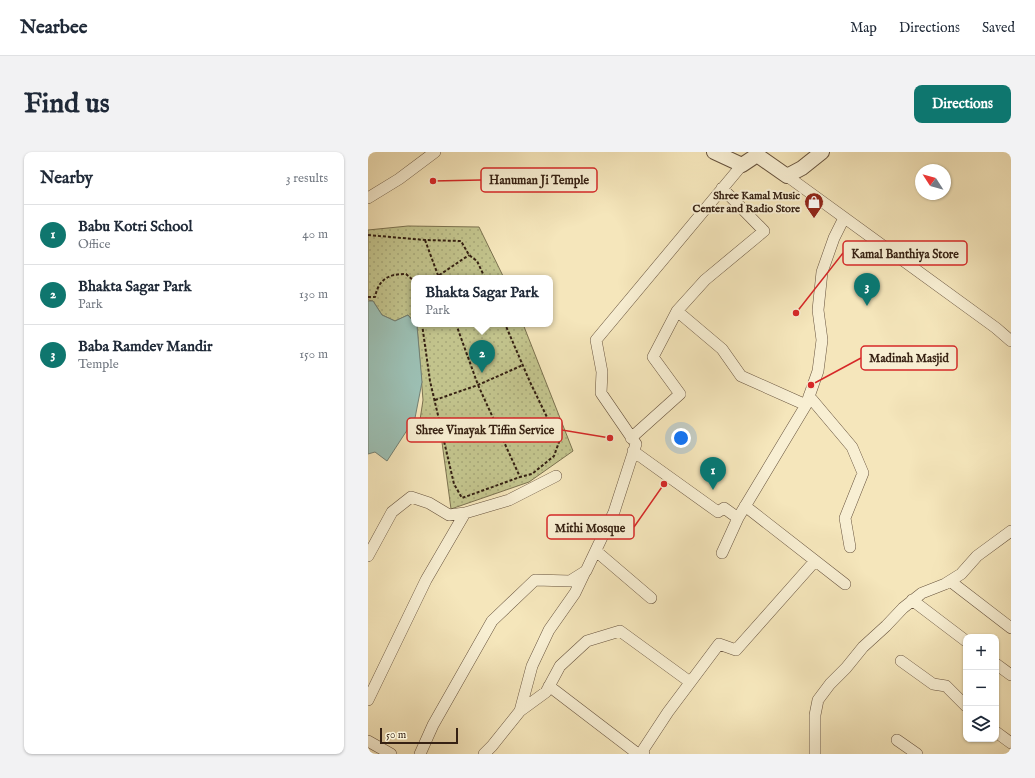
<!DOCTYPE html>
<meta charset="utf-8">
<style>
body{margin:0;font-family:"IM FELL English",serif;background:#f2f2f3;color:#1f2937}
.controls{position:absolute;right:12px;bottom:12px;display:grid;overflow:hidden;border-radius:8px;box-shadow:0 1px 3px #0004}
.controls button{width:36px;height:36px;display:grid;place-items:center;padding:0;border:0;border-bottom:1px solid #e0e1e3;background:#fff;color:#1f2937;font:20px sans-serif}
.compass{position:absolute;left:547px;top:12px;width:36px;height:36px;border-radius:50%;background:#fff;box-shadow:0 1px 3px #0004;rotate:306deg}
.scale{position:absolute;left:12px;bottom:10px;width:78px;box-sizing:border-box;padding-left:4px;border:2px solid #362113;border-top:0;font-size:11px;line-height:14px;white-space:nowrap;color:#362113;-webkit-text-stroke:3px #f8efd3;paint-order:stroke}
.you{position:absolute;left:313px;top:286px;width:14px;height:14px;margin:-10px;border:3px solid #fff;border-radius:50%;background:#1a73e8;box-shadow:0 0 0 6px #1a73e833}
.badge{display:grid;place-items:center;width:26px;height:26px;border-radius:50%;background:#0f766e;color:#fff;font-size:13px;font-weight:700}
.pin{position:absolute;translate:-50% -33px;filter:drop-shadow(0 1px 2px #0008)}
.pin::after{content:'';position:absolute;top:21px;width:14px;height:12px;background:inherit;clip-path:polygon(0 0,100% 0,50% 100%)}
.popup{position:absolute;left:43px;top:123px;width:142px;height:52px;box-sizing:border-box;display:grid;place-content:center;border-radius:8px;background:#fff;filter:drop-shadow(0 1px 3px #0005);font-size:13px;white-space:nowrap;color:#747a83}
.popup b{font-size:15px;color:#1f2937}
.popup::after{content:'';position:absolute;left:50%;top:100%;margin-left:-8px;border:8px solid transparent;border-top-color:#fff}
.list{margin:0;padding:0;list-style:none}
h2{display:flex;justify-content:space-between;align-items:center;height:52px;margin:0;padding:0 16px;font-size:17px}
h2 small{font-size:13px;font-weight:400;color:#747a83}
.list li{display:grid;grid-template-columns:26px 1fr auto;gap:12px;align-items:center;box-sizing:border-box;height:60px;padding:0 16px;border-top:1px solid #e0e1e3}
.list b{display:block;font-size:15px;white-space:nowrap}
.list p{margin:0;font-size:13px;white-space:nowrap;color:#747a83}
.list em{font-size:13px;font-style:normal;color:#747a83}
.icon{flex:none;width:22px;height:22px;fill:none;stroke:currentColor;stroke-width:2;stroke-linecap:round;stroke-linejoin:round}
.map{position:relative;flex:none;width:643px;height:602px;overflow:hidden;border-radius:8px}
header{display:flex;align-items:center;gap:24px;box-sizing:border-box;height:56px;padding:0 20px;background:#fff;border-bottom:1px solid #e0e1e3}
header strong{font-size:19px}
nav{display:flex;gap:22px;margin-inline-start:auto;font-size:14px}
.intro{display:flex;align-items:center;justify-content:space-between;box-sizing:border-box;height:96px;padding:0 24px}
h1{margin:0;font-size:28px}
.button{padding:10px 18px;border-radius:8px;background:#0f766e;color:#fff;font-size:14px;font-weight:700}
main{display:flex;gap:24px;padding:0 24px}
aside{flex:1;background:#fff;border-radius:8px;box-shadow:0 1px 3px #0004}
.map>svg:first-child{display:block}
.green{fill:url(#green-dots);stroke:#7c7250}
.water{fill:#9cbfb3;stroke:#738073}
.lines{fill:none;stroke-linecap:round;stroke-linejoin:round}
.minor-casing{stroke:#66523d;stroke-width:12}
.tertiary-casing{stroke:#66523d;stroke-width:16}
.path{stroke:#362113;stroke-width:2;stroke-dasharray:3 2;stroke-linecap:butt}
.minor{stroke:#f8efd3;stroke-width:11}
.tertiary{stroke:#f8efd3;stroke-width:14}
.labels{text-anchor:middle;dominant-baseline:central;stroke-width:4;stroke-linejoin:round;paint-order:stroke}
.poi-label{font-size:11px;font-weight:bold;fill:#362113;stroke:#f8efd3;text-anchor:end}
.leader{fill:none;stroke:#d62828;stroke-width:1.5}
.callout-dot{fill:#d62828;stroke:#f8efd3;stroke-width:1.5}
.callout{fill:#f8efd3;stroke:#d62828;stroke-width:1.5}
.callout-label{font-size:12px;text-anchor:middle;font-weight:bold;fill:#362113}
</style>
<header>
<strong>Nearbee</strong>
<nav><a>Map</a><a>Directions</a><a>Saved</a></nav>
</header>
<div class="intro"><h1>Find us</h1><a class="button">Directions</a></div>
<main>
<aside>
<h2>Nearby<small>3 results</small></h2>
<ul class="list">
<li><span class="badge">1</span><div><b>Babu Kotri School</b><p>Office</p></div><em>40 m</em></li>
<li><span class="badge">2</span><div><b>Bhakta Sagar Park</b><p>Park</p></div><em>130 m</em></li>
<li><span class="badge">3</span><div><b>Baba Ramdev Mandir</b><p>Temple</p></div><em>150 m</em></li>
</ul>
</aside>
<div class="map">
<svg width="643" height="602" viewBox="0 0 643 602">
<defs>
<pattern id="green-dots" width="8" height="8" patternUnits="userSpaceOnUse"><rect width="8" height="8" fill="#c2c38c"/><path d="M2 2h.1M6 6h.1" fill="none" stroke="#a7a778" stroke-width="1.8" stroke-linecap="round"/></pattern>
</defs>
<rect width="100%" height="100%" fill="#f5e6bb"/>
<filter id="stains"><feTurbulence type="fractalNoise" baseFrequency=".005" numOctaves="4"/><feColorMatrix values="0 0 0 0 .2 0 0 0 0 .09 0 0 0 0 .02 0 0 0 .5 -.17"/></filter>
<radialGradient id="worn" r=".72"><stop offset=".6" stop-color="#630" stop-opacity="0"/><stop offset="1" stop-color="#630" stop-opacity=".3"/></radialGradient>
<path class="green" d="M40 74 111 75 136 126H46V170L40 163 27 169 14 163 5 149 0 148V78Z
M47 172H155L205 299 161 330 83 357 73 283 52 268 55 248 49 174Z"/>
<path class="water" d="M0 149H5L14 163 27 169 40 163 49 174 54 230 47 266 19 309 7 300 0 302Z"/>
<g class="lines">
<g class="minor-casing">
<path id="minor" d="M419 24 628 176 643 189
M0 46 31 27 67 0
M309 159 354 197 373 224 438 253
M441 244 484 295 495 321 477 366 482 395
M263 286 312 242 285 205 309 159 337 128 396 79 354 36
M265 299 350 360 356 356 370 366
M377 354 477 432
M228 399 283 446
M354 401 370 366 438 253 450 219 454 188 450 158 454 120 466 86 476 66
M0 404 24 360 43 345 61 351 81 363 97 361 141 348 188 324
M582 429 643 476
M544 448 598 489
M533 509 565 532 578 534 598 554
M628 512 643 523
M181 534 270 602
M0 548 58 428 97 361
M152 559 178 540 192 514 219 489 252 479 322 530
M628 580 643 591
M529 588 549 602
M0 589 23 602
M52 602 65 573 124 469 167 428 202 429 218 419 246 360 268 292 233 241 234 220 228 188 374 13
M116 602 124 594 152 559 164 514 181 478 207 441 217 420
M276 602 275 598 300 560 351 492 368 498 447 409
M447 602V563L450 548 462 532 478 516 495 495 518 474 535 456 554 441 577 432 593 422 609 404 643 379"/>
</g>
<g class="tertiary-casing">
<path id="tertiary" d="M346 0 374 13 389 3 419 24 434 16 454 0"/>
</g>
<path class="path" d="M0 83 57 88 93 89 101 103 109 109 117 126
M57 88 71 126
M67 126 101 103
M0 145H7C11 127 20 122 38 122L46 129
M54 172 62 229 86 332 94 346 152 325
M88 172 110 233 152 325 164 322 186 304 191 290 162 230 137 172
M67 248 110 233 155 213"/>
<use href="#minor" class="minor"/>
<use href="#tertiary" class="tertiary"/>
</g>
<defs>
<g id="shop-pin" transform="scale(1)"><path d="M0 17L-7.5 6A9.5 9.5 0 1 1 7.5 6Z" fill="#8f2418" stroke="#f8efd3"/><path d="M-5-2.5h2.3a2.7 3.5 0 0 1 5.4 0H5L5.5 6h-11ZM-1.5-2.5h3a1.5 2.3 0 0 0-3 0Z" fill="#fff"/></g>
</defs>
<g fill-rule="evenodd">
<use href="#shop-pin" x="446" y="50"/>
</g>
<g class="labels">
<g class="poi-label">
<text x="432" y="44">Shree Kamal Music<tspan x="432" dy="13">Center and Radio Store</tspan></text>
</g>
</g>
<path class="leader" d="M65 29L113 28M428 161L475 101M443 233L493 206M242 286L194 278M296 332L266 375"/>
<g class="callout-dot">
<circle cx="65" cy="29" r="4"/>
<circle cx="428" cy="161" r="4"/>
<circle cx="443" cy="233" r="4"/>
<circle cx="242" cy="286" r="4"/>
<circle cx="296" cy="332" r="4"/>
</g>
<g class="callout">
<rect x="113" y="16" width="116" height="24" rx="4"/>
<rect x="475" y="89" width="124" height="24" rx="4"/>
<rect x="493" y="194" width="96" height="24" rx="4"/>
<rect x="39" y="266" width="155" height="24" rx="4"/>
<rect x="179" y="363" width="87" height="24" rx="4"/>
</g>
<g class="callout-label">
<text x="171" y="32">Hanuman Ji Temple</text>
<text x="537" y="106">Kamal Banthiya Store</text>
<text x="541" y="210">Madinah Masjid</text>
<text x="117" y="282">Shree Vinayak Tiffin Service</text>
<text x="222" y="380">Mithi Mosque</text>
</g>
<rect width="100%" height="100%" filter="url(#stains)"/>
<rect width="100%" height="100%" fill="url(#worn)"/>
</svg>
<div class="controls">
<button>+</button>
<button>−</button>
<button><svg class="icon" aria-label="layers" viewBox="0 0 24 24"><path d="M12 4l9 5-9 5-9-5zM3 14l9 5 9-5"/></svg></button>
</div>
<svg class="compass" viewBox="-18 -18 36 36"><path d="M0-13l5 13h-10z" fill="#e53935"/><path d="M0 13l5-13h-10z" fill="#747a83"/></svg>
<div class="scale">50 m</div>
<div class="you"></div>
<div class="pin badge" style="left:345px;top:338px">1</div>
<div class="pin badge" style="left:114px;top:221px">2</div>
<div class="popup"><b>Bhakta Sagar Park</b>Park</div>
<div class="pin badge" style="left:499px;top:154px">3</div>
</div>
</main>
